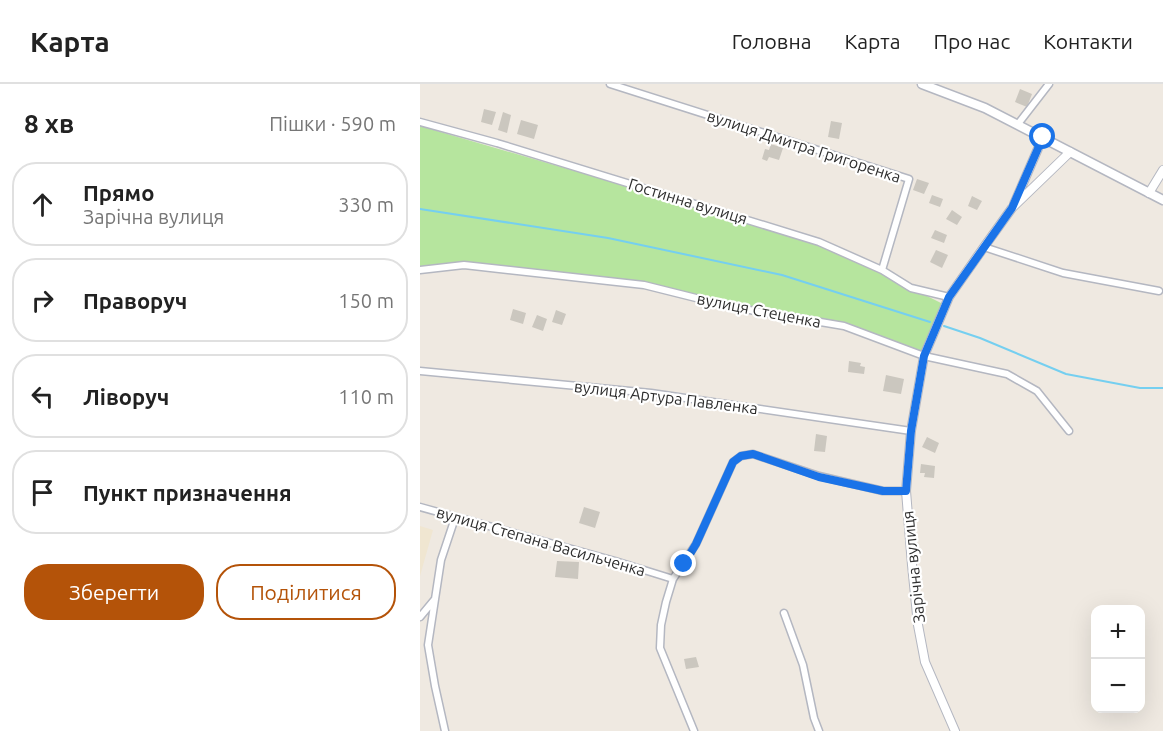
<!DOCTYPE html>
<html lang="uk">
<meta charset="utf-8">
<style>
body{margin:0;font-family:Ubuntu,sans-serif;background:#f2f2f2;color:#222}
.controls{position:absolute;right:18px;bottom:18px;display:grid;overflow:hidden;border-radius:12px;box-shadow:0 6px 24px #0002}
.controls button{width:54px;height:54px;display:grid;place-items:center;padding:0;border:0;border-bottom:2px solid #e0e0e0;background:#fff;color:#222;font:30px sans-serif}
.stop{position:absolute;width:18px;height:18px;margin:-14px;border:4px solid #1a73e8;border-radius:50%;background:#fff}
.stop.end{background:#1a73e8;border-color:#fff;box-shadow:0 2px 6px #0008}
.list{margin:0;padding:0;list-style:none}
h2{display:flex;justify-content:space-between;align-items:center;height:78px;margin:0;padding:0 24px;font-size:26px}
h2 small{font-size:20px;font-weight:400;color:#767676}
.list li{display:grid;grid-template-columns:39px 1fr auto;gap:18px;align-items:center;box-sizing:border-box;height:84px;margin:0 12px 12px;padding:0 12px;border:2px solid #e0e0e0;border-radius:24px}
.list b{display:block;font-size:22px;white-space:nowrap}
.list p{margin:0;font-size:20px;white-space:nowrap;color:#767676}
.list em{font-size:20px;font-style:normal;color:#767676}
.actions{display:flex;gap:12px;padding:18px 24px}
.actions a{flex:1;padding:14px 0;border:2px solid #b45309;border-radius:24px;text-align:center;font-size:21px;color:#b45309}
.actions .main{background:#b45309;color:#fff}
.icon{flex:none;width:33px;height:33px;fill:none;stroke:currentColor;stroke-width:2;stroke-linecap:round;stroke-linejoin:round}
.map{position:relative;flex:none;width:743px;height:647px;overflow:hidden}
header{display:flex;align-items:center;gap:36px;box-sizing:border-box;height:84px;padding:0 30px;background:#fff;border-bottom:2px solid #e0e0e0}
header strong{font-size:28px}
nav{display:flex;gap:33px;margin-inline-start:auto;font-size:21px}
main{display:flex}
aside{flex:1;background:#fff}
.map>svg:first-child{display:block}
.education{fill:#f0e6d1}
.green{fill:#b6e59e}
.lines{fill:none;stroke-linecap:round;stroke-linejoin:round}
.stream{stroke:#75cff0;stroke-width:2}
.building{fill:#cbc7bf}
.minor-casing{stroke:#b4b7c1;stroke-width:9}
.tertiary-casing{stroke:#b4b7c1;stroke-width:10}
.secondary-casing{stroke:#b4b7c1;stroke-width:11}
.minor{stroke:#fff;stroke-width:6}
.tertiary{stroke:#fff;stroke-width:8}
.secondary{stroke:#fff;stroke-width:8}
.route{stroke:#1a73e8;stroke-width:8}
.labels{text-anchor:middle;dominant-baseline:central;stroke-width:4.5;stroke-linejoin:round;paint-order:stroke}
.street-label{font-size:16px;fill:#2e2e2e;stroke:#fff}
</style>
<header>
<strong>Карта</strong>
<nav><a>Головна</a><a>Карта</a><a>Про нас</a><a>Контакти</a></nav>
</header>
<main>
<aside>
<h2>8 хв<small>Пішки · 590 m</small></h2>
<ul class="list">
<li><svg class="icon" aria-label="ahead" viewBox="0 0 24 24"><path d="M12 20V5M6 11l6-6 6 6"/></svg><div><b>Прямо</b><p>Зарічна вулиця</p></div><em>330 m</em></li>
<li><svg class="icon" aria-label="right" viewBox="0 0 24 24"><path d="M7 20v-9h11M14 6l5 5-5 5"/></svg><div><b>Праворуч</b></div><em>150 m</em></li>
<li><svg class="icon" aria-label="left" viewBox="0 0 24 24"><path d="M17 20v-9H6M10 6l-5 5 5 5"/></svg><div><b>Ліворуч</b></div><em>110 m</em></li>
<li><svg class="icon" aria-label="arrive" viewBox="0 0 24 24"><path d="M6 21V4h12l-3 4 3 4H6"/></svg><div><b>Пункт призначення</b></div></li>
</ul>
<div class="actions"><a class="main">Зберегти</a><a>Поділитися</a></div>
</aside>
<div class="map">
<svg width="743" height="647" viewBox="0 0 743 647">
<rect width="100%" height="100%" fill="#efe9e1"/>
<path class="education" d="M0 442 13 446 0 492Z"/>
<path class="green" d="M0 42 399 158 525 221 504 272 424 242 312 223 224 201 44 181 0 186Z"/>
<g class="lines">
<path class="stream" d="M0 125 188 154 362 191 510 238
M524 242 560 254 646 290 720 304H743"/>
</g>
<path class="building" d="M600 5 612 10 607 23 595 18Z
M64 25 76 28 72 41 61 38Z
M83 28 91 31 87 49 78 46Z
M101 36 118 41 114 55 97 50Z
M411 37 422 39 419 55 408 53Z
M351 60 363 64 359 76 349 73 347 77 342 75 345 65 349 66Z
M497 95 509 99 504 110 493 106Z
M512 111 523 115 520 123 509 119Z
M552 112 562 117 557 126 548 122Z
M532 126 542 133 537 141 526 135Z
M515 146 527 151 524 159 511 154Z
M516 166 528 171 522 184 510 178Z
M93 225 106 229 103 240 90 236Z
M136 226 146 230 142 241 132 238Z
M117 231 127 235 123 247 112 243Z
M429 277 441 279 440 282 445 283 444 290 428 288Z
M466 291 484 295 481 310 463 307Z
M396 350 407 352 405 368 394 367Z
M507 353 519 359 515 369 502 363Z
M501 380 515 382 514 394 504 393 505 389H500Z
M164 423 180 428 175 444 159 439Z
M137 477 159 478 158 495 135 493Z
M276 573 279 583 266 585 264 575Z"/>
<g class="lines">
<g class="minor-casing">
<path id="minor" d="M190 0 489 95 462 186
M0 38 77 59 399 158 462 186 491 204 529 213
M598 40 629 0
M564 163 643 189 739 207
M0 186 44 181 224 201 312 223 424 242 504 272 587 290 617 307 649 347
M0 287 231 309 491 347
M0 423 195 477 253 495 276 460 313 378 321 372 333 370 399 392 463 407H486
M253 495 246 518 241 541 240 564 274 647
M364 529 383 581 394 634 399 647
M0 533 15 515
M25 647 15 602 8 561 21 476 35 434"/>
</g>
<g class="tertiary-casing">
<path id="tertiary" d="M729 109 743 86
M594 120 623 53
M535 647 505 578 498 541 492 481 486 407 491 347 504 272 529 213 564 163 592 124 650 68"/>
</g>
<g class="secondary-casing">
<path id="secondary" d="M502 0 565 24 743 116"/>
</g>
<use href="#minor" class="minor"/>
<use href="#tertiary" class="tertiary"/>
<use href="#secondary" class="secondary"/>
</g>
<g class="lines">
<path class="route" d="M264 480 276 460 313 378 321 372 333 370 399 393 463 407H486L491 347 504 272 529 213 592 124 623 53"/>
</g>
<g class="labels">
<g class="street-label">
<text transform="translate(384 62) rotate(18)">вулиця Дмитра Григоренка</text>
<text transform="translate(268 117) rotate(17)">Гостинна вулиця</text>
<text transform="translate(339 226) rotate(11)">вулиця Стеценка</text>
<text transform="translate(246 313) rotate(7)">вулиця Артура Павленка</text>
<text transform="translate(121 457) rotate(16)">вулиця Степана Васильченка</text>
<text transform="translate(493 483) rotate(-96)">Зарічна вулиця</text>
</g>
</g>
</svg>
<div class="controls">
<button>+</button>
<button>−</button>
</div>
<div class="stop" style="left:623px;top:53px"></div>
<div class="stop end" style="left:264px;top:480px"></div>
</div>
</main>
